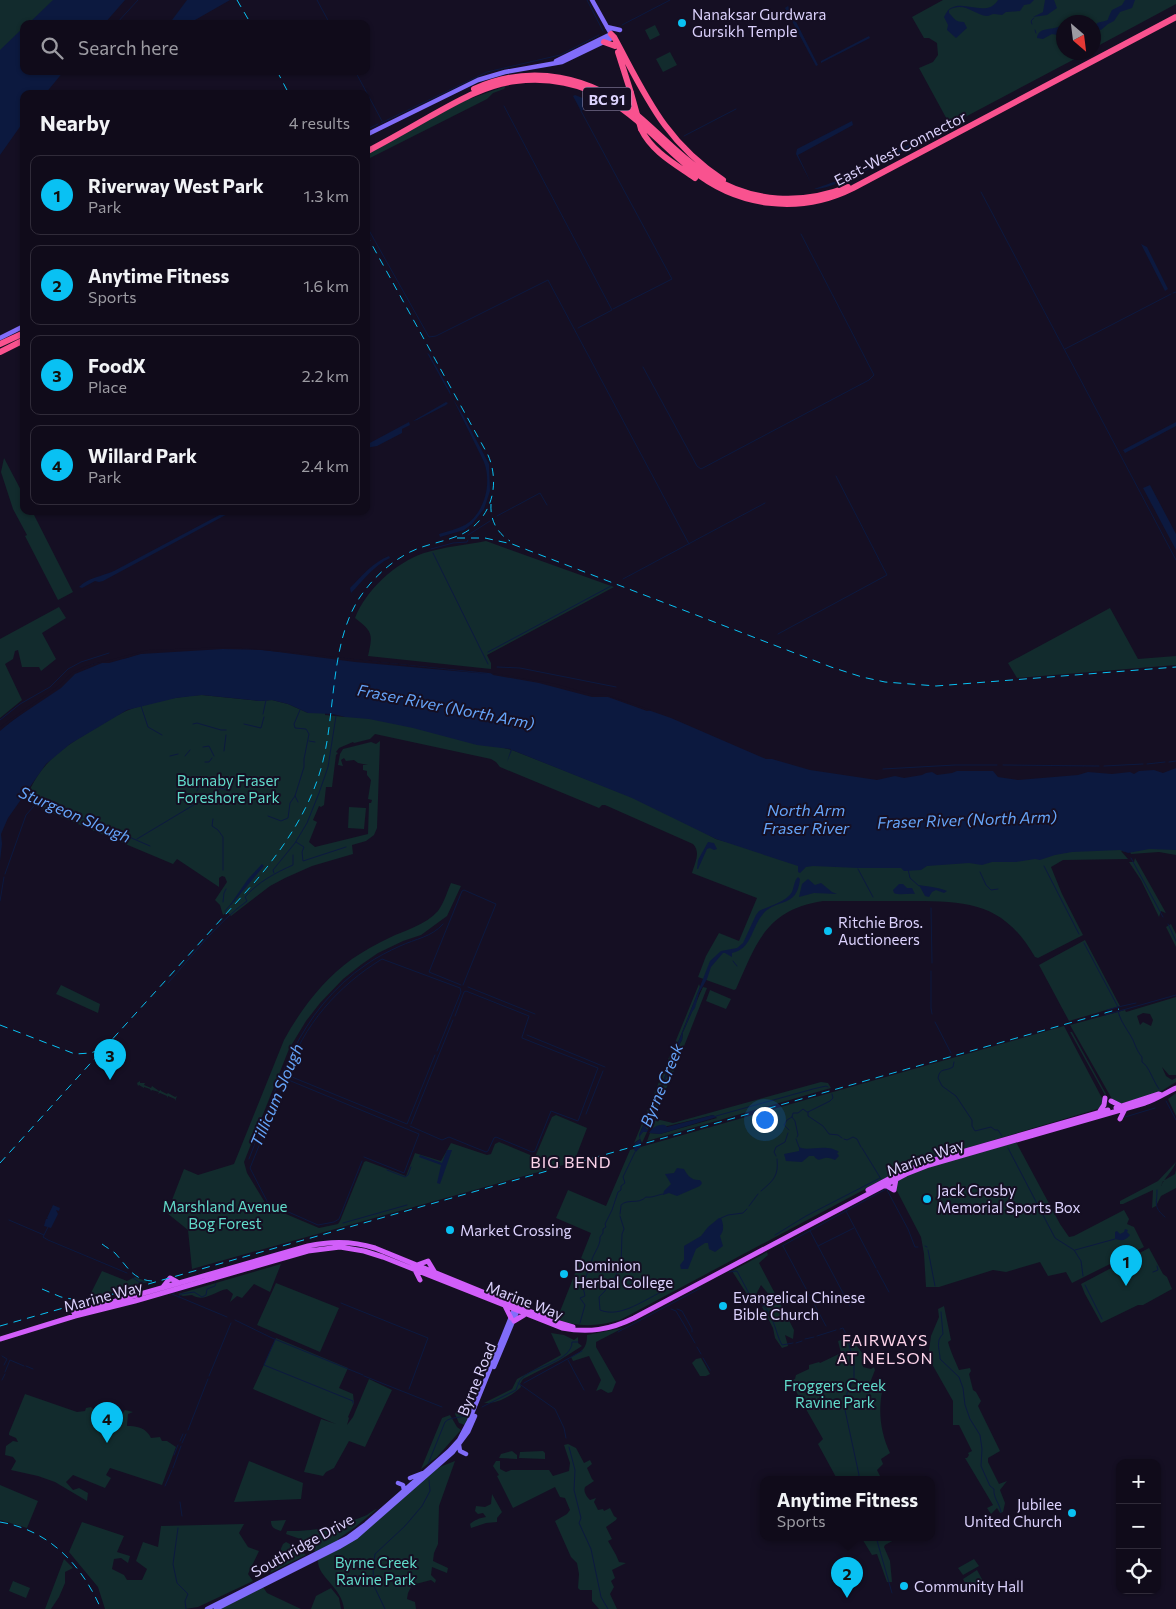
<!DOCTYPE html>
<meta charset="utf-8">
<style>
body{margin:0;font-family:Commissioner,sans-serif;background:#1e1927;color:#f1f3f6}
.controls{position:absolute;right:15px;bottom:15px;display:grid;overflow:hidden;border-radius:10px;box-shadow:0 1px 4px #0004}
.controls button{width:45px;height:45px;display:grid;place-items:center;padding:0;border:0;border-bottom:1px solid #302b39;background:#100b1a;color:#f1f3f6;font:25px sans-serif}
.compass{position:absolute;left:1056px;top:15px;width:45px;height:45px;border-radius:50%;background:#100b1a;box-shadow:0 1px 4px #0004;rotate:152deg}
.you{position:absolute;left:764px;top:1119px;width:18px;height:18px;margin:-12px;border:4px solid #fff;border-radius:50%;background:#1a73e8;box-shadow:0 0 0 8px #1a73e833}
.badge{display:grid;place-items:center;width:32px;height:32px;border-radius:50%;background:#09c1f3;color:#111;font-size:16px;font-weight:700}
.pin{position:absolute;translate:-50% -41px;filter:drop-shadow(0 1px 2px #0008)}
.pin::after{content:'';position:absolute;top:26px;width:18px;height:15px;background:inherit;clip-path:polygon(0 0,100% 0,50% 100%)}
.popup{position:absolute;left:760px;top:1476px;width:175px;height:65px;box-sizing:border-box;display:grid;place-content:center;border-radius:10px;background:#100b1a;filter:drop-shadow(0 1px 4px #0005);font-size:16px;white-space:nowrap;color:#9c9ba2}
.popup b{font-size:19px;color:#f1f3f6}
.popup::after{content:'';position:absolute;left:50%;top:100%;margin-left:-10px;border:10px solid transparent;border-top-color:#100b1a}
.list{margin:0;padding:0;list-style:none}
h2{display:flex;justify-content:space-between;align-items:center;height:65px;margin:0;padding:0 20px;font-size:21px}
h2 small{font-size:16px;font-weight:400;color:#9c9ba2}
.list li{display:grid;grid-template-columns:32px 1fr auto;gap:15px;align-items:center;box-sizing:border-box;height:80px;margin:0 10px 10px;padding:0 10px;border:1px solid #302b39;border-radius:10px}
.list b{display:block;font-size:19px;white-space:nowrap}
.list p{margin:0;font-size:16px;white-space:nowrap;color:#9c9ba2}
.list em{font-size:16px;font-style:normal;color:#9c9ba2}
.icon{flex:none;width:28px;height:28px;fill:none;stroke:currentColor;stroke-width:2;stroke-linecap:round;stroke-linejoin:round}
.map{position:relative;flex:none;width:1176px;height:1609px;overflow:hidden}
.search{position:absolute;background:#100b1a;box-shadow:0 1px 4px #0004;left:20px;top:20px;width:350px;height:55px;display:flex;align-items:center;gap:12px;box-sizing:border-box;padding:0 18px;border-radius:10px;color:#9c9ba2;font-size:19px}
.panel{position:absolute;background:#100b1a;box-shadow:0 1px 4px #0004;left:20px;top:90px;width:350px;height:425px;border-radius:10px}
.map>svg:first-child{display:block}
.green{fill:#122b2d;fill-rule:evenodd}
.water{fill:#0c193f}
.pier{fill:#150f23}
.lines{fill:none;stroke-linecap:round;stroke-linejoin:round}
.stream{stroke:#0c193f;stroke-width:1}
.secondary{stroke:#816dfa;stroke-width:4.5}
.primary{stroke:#d15ef9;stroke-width:5}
.motorway{stroke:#f9528f;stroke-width:6}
.rail{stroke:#09c1f3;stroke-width:1;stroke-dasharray:8 6;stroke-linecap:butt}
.motorway-bridge{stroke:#f9528f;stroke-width:6}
.poi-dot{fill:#09c1f3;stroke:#150f23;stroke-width:2}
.labels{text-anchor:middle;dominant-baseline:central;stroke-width:4;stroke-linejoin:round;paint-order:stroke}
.shield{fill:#150f23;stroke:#a098bc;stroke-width:1}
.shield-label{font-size:14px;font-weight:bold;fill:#dcd2fd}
.poi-label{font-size:15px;fill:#dcd2fd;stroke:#150f23;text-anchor:start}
.street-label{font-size:15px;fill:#dcd2fd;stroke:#150f23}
.park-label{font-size:15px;fill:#61dbca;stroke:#150f23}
.water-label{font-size:16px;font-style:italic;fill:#65a4f9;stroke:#150f23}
.neighbourhood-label{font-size:16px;letter-spacing:1px;fill:#fdd4ea;stroke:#150f23}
</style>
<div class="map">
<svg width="1176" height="1609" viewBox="0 0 1176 1609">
<rect width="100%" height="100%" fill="#150f23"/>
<path class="green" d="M0 0H72L48 24H24V41L0 57Z
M943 0H1176V4L1094 48V22H1064V52L1086 53 950 125 919 68 933 62 938 55 937 43 929 38H924L912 17Z
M655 25 660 35 650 40 645 30Z
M670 52 677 65 663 72 656 59Z
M506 86 504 89 493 93 487 99 366 160V155L461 102Z
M4 458 24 496V511H32L73 592 58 600 25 536 27 535 13 509 1 472Z
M486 541 614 587 487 655 491 663V669L368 656C373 634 373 632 355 618 366 590 395 563 424 553 444 547 465 545 486 541Z
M59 607 66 618 42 633 56 659 41 671 39 667H22L18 650 15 651 13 659 5 664 22 700 0 718V639Z
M1110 608 1138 659 1176 656V665L1017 678 1008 663Z
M202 695 260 701 272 700 288 704 308 713H325V715L345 717 368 715 512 750 657 807 716 839 803 863 908 866 1044 854 1105 844 1127 852 1121 851 1128 859 1063 860 1051 867 1062 894 1083 935 1038 958 1035 957C1003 901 965 901 907 901 879 901 851 901 823 901 766 910 757 942 736 989L734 990 698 977 706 956 719 933 739 941 757 898 692 873C695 863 701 852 693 844L605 805H602L599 808 500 767 496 762 491 759 375 734 370 739 354 743 353 742 339 748 336 752 338 753 336 755 332 787H326L324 805 321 807 319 806 313 820 317 822 309 842 315 847 368 834 369 803H371L372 800 368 799 371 780 367 775V771L363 770V765H368L358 763 354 760 346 761 344 758 341 760 343 766 338 765 340 754 343 749 371 742 376 744 380 741 377 828 374 835 366 841 352 845 353 854 312 866 285 878 270 886 231 916 227 912 223 915 220 905 215 900 227 882 225 877 222 876 219 878V887L177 859 173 864 35 806 24 799C31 789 36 775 46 765 58 751 74 741 89 732 101 725 113 717 126 711 148 702 178 696 202 695Z
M349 807 366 808 364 829 348 828Z
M1176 843V855L1159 852 1131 854 1130 852Z
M1135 858 1166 913 1161 911 1159 917 1141 880 1129 862H1134Z
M451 883 461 886 447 916 421 935 403 941 378 953 362 964 343 979 320 1003 306 1021 289 1049 244 1162 247 1173 267 1206 319 1228 338 1224 340 1221 364 1162 366 1161 406 1176 415 1153 441 1161 451 1143 487 1155 491 1154 495 1144 499 1142 535 1157 552 1117 556 1115 587 1128 574 1162 192 1269 188 1230 167 1213 184 1169 198 1175 234 1164 284 1040C301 1009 323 980 352 959 364 951 376 944 389 938 405 930 426 925 438 911 444 903 447 892 451 883Z
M1171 924 1176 934V947L1166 927Z
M1085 940 1120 1006 1069 1021 1039 965Z
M699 984 700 987 679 1040 670 1059 663 1083 673 1056 682 1040 683 1032 703 987 707 988 679 1059 648 1130 645 1128 646 1125 661 1084 639 1135 644 1131 647 1132 642 1143 640 1139 634 1143Z
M61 985 100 1004 98 1013 56 994Z
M710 990 731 999 726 1009 706 1001Z
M1176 997V1075H1169L1162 1067 1166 1076 1172 1080 1176 1078V1082L1160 1092 1120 1104 1112 1099 1070 1025 1125 1010 1126 1012ZM1143 1013 1150 1014 1153 1020 1151 1026 1143 1022 1140 1025 1137 1016Z
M1064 1026 1104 1102 1101 1108 923 1161 899 1171 620 1320C599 1326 578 1328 557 1319L591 1233 556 1218 568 1190 606 1206 630 1150Z
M1070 1032H1072L1106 1094 1105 1095Z
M140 1081V1083H145L144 1085 151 1088 152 1086 159 1091 161 1090V1091L167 1094 168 1093 175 1097 177 1096 175 1101V1099L168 1096 167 1098V1096L160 1093 158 1094 159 1092 152 1090 151 1091 150 1089 144 1087V1088L139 1085 138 1086 137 1083Z
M821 1082 828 1083 831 1088 647 1141 650 1133 660 1134 717 1118 713 1115 651 1130 656 1119 673 1123Z
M1176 1093V1116L1168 1099Z
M1016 1142 1060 1224 1069 1237 1074 1236 1124 1210 1129 1219 1127 1224 1134 1227 1144 1247 1072 1283 1066 1272 1048 1276 1040 1262 1006 1272 993 1270 939 1287H926L924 1254 921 1237 896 1189 897 1182 901 1178 933 1166Z
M1176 1162C1173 1171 1165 1177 1161 1186L1163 1181 1175 1174 1176 1170V1188L1161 1196 1156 1206 1152 1208 1153 1190 1123 1204H1120V1201L1158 1181Z
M1149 1248 1163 1274 1167 1277 1172 1289 1143 1305H1138L1101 1323 1085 1294 1081 1284Z
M767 1252 768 1255 759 1263 794 1330 793 1339 785 1335 788 1346 782 1348 775 1338 773 1328 762 1307 768 1302 771 1297 761 1285 752 1302 732 1271Z
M281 1264 270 1292 254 1284 242 1298 237 1296 230 1302 233 1294 227 1289C215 1291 204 1303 192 1295L183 1296 178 1294Z
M102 1271 127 1281 135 1277 148 1282 88 1299Z
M276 1283 339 1308 320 1352 257 1325Z
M944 1306 951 1340 948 1342C951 1353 955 1360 959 1370L970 1368 971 1371 969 1374 973 1390 976 1392 981 1401 978 1406 1000 1451 988 1458V1462L999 1484 1007 1481 1000 1490 1005 1503 1003 1512 1000 1513 997 1508 991 1514 987 1508 993 1505 965 1458H967L969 1455 968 1453 972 1451 959 1425H953V1401L928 1357 931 1336 939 1317 938 1309Z
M623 1328 596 1342V1347L616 1382 612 1392 608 1393 601 1389 596 1391 601 1380 589 1356 573 1361 571 1357C582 1351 587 1349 587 1335Z
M551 1333 564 1335 574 1340 578 1337V1343L582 1346 560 1360 523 1379 520 1384 521 1387C512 1396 496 1404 484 1403L512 1389 517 1379 561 1355Z
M850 1337 863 1354 866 1357 863 1367 871 1369 874 1367 875 1370 868 1388 882 1392C878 1413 881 1434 890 1453L881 1459 883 1464 877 1470 881 1478 880 1479H837L818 1444 823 1439 790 1381 795 1379 796 1375 809 1369V1365L819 1362 820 1363 841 1353 838 1341Z
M276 1338 348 1368 339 1388 353 1394 354 1403 348 1417 349 1418 347 1425 353 1417 369 1379 392 1390 365 1447 349 1441 334 1468 326 1472 323 1476 304 1472 321 1419 336 1424 253 1389Z
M701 1358 710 1374 706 1376H700L692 1363 696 1359Z
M25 1394 77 1412 85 1411 86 1408 91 1407 103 1418 119 1419 125 1410 133 1412 128 1414 127 1426C138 1426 146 1428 151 1438L160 1437 162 1441H167L176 1447 162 1485 110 1468 106 1475 111 1478 105 1488 73 1475 66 1482 73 1490 79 1488 88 1493 87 1501 55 1482 38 1476 11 1470 16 1461 13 1457 5 1455 6 1446 13 1441 18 1442 16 1438 9 1435V1433Z
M458 1407 470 1412 465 1425 459 1423 455 1414Z
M450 1415 457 1427 461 1430 437 1457 421 1469 442 1418Z
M568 1444 576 1448 584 1463 590 1460 592 1464 587 1468 592 1479 594 1481 585 1487C583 1492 587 1497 590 1500L596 1498 594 1502 598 1510 603 1509 604 1511 610 1508 614 1516 617 1518 616 1520 606 1527 612 1539 608 1541 616 1555 619 1562 626 1563 612 1570 615 1578 611 1581 614 1587 610 1594 617 1609H599L592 1601V1590H580L578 1588 579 1574 577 1563 571 1557 555 1521 567 1514 570 1510 565 1498 560 1497 555 1487 513 1508 497 1476 499 1475 493 1466 496 1461H500V1469L506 1472 511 1470H549L553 1476 569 1471 570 1463 564 1445Z
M512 1451 517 1455V1459L499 1458 501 1454Z
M543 1451 545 1453V1459L519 1458 520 1452Z
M249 1461 303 1483 301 1499 234 1502Z
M455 1461 439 1506 438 1544 434 1553 433 1561 448 1568 447 1573 432 1567 431 1575 436 1580 435 1583 431 1580 412 1585 408 1593 407 1599 415 1602 416 1609H344C342 1587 317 1577 318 1560L339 1549 437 1468Z
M0 1485 38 1501 27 1528 0 1520Z
M492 1494 502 1512 497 1518V1522L486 1523 471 1528 470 1524C475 1520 479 1518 486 1517L483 1513 478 1514 475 1511 476 1506 485 1507 491 1504Z
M377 1509 354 1528 338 1539V1541L315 1552 306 1541 286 1534 287 1531C313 1532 343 1525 367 1515 370 1513 373 1510 377 1509Z
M286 1520 281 1531C275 1529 271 1528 271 1521Z
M82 1522 124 1536 117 1552 130 1556 128 1563 121 1558 114 1559 112 1569 124 1575 127 1580H142L147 1569 136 1561 143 1542 158 1547 161 1526 244 1524 239 1533 248 1547 259 1551 248 1574 253 1581 198 1607 185 1609H105L98 1587 69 1552Z
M861 1537H892L894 1540 885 1545 884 1547 890 1561 892 1582H887L877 1554 872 1555Z
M286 1542 299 1549 306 1555 270 1573 283 1544Z
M64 1559 73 1568 65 1572V1583L59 1597 51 1609H45Z
M974 1559 979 1566 963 1575 958 1568Z
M977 1570 983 1581 968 1589 963 1579Z
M13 1581 30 1588 26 1598 9 1591Z
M263 1587 267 1593 301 1609H219Z
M331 1588 339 1598 341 1609H311L316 1596Z"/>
<path class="water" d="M53 0H125L104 24H28Z
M187 0H230L188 24H174L172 20Z
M998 0H1034L1030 4 1024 5 1020 11 1006 12 1002 15C1000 15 997 14 994 14 992 14 989 16 987 16 974 15 965 1 949 10V13C955 19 955 22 964 22L967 28 956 38 947 30 948 25 944 17C946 14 947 10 951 8 965 0 987 18 998 0Z
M1045 0H1054L1057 8 1047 15 1033 17 1043 12Z
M1125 0H1135L1132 8 1120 12 1114 21 1108 24 1101 30 1095 28 1097 23C1112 19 1105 23 1112 10L1122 5Z
M788 6 818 65 816 66 785 8Z
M1063 24 1062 36 1052 34 1043 39 1037 38C1039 25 1054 32 1063 24Z
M24 27V71H64L45 94H24V121L0 155V50Z
M869 36 870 38 821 63V61Z
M575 95 595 103 581 111 573 96Z
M852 121 853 125 798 155 811 183 796 154 797 149Z
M933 132 934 134C909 147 838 190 814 189L845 178Z
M1141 244 1147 247 1168 289 1165 291Z
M427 353 429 354 450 391 451 396Z
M453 399 463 415 489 464 490 491 484 509 472 524 464 530 440 537 439 534C448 531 457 529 465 525 485 513 492 483 484 462Z
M446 402 448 403 446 405 417 420 413 421Z
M409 422 410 425 402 429V433L377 446 366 448V445Z
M1176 422V426L1125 453 1123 450Z
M1150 485 1176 534V550L1143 488Z
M227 511H233L103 581 99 582 95 581 82 588 79 587C87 578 103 576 114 571Z
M389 556 390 558C373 566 363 581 351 593L350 588C363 575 372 563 389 556Z
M241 648 489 673 540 682 593 696 605 695 671 718 766 759H772L810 770 877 780 895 776 904 778 922 775 926 773 932 772 937 775 952 773 957 771H993L998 777 1018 780 1078 775 1088 772 1112 774 1130 772 1134 774 1139 771 1154 770 1163 773 1176 768V850L1149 849 1128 853 1120 850 1072 852 1055 855 1040 860 1035 859 1016 862H992L982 865 969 863 927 866 921 870 904 871 901 868H858L813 866 806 867 800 873 798 872V866L716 839 632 798 512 750 507 762 511 749 477 745 413 728 369 719 345 717 333 714 308 713 288 704 272 700 260 701 202 695 176 698 127 710 70 744 46 764 8 818 1 834 2 844 0 861V730L65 682 77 671 93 664 127 658 141 653 159 650Z
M708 842 714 843 717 849 714 850 710 848 707 849 698 869H697L698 860Z
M262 864 264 866 231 905H230L248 879Z
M798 877 800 879C797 909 776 898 763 914 751 928 752 949 732 953V957L725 953H723L711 967 707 979 699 993 695 1008 692 1012 683 1032 682 1040 673 1056 667 1076 646 1125 645 1128 648 1130 647 1132H643L640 1136 641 1146 636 1152 634 1150 635 1143 640 1139 639 1135 665 1076 670 1059 679 1040 710 961 721 951 737 948 743 943 756 915 759 911C769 906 786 902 792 892 794 887 794 881 798 877Z
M808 879 815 885 821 883 832 892 837 894 814 893 799 897 802 884Z
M899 884H903L907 888H912L915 894C908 893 900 896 894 893L893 890Z
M919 885C925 886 942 888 947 891L944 893 936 890 932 892 929 897 925 896Z
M713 1115 717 1117 660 1134 649 1133C653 1127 658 1124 665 1125L667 1127Z
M799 1147C807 1152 827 1143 839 1152L837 1153 839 1156 835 1160C832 1159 828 1157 825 1158 820 1159 818 1162 814 1156H809L802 1162 786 1161 784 1154 799 1151Z
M447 1150H452L440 1184 437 1183 441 1165 419 1157 420 1155 442 1163Z
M677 1168 684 1169C687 1175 692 1181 700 1180L702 1183 700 1186 677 1196 669 1193 663 1195 664 1191 671 1184 665 1174 674 1173Z
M53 1205 60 1208 59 1211 56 1210 58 1214 51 1228 44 1226 46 1219H48L47 1218Z
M719 1218H721C724 1225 724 1231 720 1236L723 1246 715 1252 709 1249 708 1243H705L696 1249 688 1269H681L680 1265 684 1260V1246L701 1236 708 1227Z
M1125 1229 1128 1230 1127 1232 1130 1235C1125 1241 1122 1241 1115 1239V1232L1117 1231 1120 1234 1124 1232Z"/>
<path class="pier" d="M228 647 272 650 489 674 355 662 263 650 223 649 141 654 109 663H102L75 674 61 688 13 720 0 731V727L5 723 58 686 73 672 86 666 148 650Z
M491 673 556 684 594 695 604 694 651 710 647 711 608 697H592L539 683 493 675Z"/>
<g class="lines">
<path class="stream" d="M317 0 330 24
M587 0 603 31
M116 24 138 0
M1032 24 1031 21 1034 18
M622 25 670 0
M1035 30 1036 33
M355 71 382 121
M504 106 612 310 578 328
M581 111 672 279 613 309
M381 123 487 72 560 55 599 35
M366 130 378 124
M684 136 736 109
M981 192 1176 560
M366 225 429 337 436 336 548 280 689 544
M1173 293 1176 292
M1065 349 1171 294
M643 367 697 466 701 469 869 380 874 375 801 234
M497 516 540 493 547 505
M468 535 490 521
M431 549 453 543 467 542 468 540
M433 553 488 664
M623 579 765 503
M778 634 887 575 836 476
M488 652 611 586
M497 667 520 668 616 687
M141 706 148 727 162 735
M263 714 266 700
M0 720 20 704 50 687 68 669 81 662 109 653
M193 724 197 723 221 730H226
M244 724 261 728 264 717
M309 741 315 742
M203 747 209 746 214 756
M224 751 226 735
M170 756 178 754
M185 756 190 750
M205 762H209L212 758
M1169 762 1176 761
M1147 764 1165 762
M1003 765 1099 766
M1104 766 1143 764
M883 769 955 765H997
M200 787H208
M221 788 229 791
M197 791 199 786
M25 794C66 813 109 827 150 846
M295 796 298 802
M35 804V802
M268 816 281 821 288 818 290 803 295 796 304 767V759L309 734 306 729 295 728 294 724 300 710
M213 819 212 826 218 830 223 837V870
M137 839 222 788
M296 842 304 847 302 852 303 861 346 847
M1131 858 1163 917
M1044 866 1079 934
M858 869 873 897
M908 869 910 878 919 886
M980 872 986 885 991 890 998 889
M274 873 273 870 295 843 307 823 319 793 328 767 336 716
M5 874 26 815 34 806
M0 901 4 877
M223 902 224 893 226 889
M931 908 932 963
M225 911 231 904
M1168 924 1176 941
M1084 943 1118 1007 1107 1010
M733 961 737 966
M931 971V1008L932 1014
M168 983C192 956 218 922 247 901L245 897C258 882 275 873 293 865V855
M461 985 429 972 462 891 464 890 496 904 463 985
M468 987 535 1014
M1118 1007 1136 1003
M1118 1011C1121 1023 1128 1030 1133 1040 1136 1047 1137 1051 1142 1057V1062C1149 1066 1153 1081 1159 1089
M1105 1015 1176 995
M935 1022 951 1053
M527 1035 605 1067
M435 1055 407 1124 287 1075C302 1026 339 985 382 959L460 988 461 992 437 1051
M954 1062 953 1067C945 1072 940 1067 938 1078L942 1086 956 1096 972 1120V1126L975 1131 991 1127 995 1130H998L1002 1136
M1166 1101 1176 1120
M808 1112V1116L823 1126 829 1134 838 1135 842 1138
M808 1112 830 1101 833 1098 832 1094
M586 1114 603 1071
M716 1116 813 1089 826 1086 828 1087
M792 1117 795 1121 798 1135 797 1137
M1125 1117 1155 1108
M411 1124 453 1020
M410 1126 442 1140 449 1137 486 1152 488 1151 494 1138 496 1137 532 1152 535 1151 551 1111 578 1121 598 1068 522 1038V1037L529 1016 466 991 464 992 455 1016
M789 1130 784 1125 787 1120 792 1117 793 1113H798L803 1109 807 1112
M796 1139 799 1147
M844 1139 847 1140 853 1137 857 1139 861 1147
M862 1148 881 1179
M1008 1148 1055 1238 1074 1250 1081 1261 1083 1276
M776 1156 774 1152 776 1147 785 1142 788 1133
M249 1159C278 1085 297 1011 367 964 377 957 389 951 400 946 415 939 432 937 443 924
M362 1161 339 1219 334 1222 318 1225 268 1203 250 1168 286 1079 419 1134 404 1173 364 1157
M387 1170 405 1177 408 1175 411 1167
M887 1190 908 1229 915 1247H918
M1157 1190C1157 1204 1153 1207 1165 1217
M761 1191C773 1181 779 1176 777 1159
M621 1205C628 1198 638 1205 646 1197 652 1198 657 1195 663 1194
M749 1206 758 1194
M846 1211 876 1268
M620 1214 621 1206
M620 1216 624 1229 622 1234 621 1265 615 1277 608 1282 605 1291 599 1297 600 1310C621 1319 646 1298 666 1290
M721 1218 728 1215 743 1213 747 1209
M9 1220 44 1235 43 1237 48 1240 127 1273
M343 1223 407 1205
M810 1231 850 1306
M44 1235 48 1227
M775 1235 806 1216 880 1178
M782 1246 886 1189
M783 1246 826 1326
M818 1246 854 1228
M925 1246 927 1247
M928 1250 935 1286
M1075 1250 1115 1239
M877 1270 889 1292
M729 1272 737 1271 753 1301C773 1304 774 1331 782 1345L793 1343
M1153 1272 1158 1270 1157 1266
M133 1278 139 1282H144
M1085 1285 1102 1319
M172 1294 227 1317
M179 1297 181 1294 194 1292 202 1297 206 1295 207 1289 215 1286 216 1283
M341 1303 428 1338 409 1389
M671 1309 676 1311 695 1343
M677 1309 682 1311 692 1329V1332
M941 1312 943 1334C935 1341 940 1350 940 1359L959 1377 963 1388 965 1405 970 1419 980 1435 982 1449 981 1466 990 1486 994 1489C993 1498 1000 1504 1001 1512
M235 1320 272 1338 363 1375
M580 1323 585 1305 580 1298 585 1296 583 1287 589 1267 591 1265C591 1255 601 1247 600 1237L603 1233V1229L606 1227 605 1224 612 1210 618 1192 621 1190V1186L625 1183 623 1177 635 1152
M840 1329 843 1328 846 1334
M618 1332 701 1288
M817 1336 836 1330
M805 1339 814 1337
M275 1340 264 1365 353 1401V1403
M848 1341 854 1364V1379L847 1393 845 1410 859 1475 858 1479
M796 1343 802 1341
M697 1347 701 1354
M2 1356 7 1359 4 1365
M703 1358 710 1370
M568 1360 584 1390
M26 1366 33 1369
M5 1372 10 1360 24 1366
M209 1376 231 1323
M364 1376 442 1407
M2 1380 5 1374
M518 1383 555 1409 564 1428 566 1438
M524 1383 582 1351
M482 1407 516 1390C518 1385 519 1380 523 1377 536 1366 572 1361 572 1342H578
M188 1430 208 1379
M180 1441 183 1434
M182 1443 186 1434
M569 1447 575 1470 574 1490 581 1518 579 1523 591 1549 601 1597 608 1609
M174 1455 178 1445
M428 1464 445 1422C451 1416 461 1419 469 1414
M173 1468 181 1446
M165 1486 172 1470
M180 1502 182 1516
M178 1528 173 1564 177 1583 188 1594 185 1601 186 1609
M876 1537 892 1593
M385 1609 374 1586 373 1568 375 1554 405 1526 422 1506 430 1491 429 1480"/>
<path class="secondary" d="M607 27 620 30
M556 61 611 34 592 0
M366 135 478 80 505 72 562 62 614 37
M0 338 24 326
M494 1367 519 1307
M459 1445 460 1451 466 1454
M410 1478 423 1473
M398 1483 403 1485 404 1490
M207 1609 347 1538 366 1524 449 1451 459 1440 469 1421 515 1307
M216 1609 339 1547 356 1537 453 1452 468 1432 475 1416"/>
<path class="primary" d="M1111 1101 1121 1106
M1116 1108 1159 1094 1162 1095
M1100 1111 1104 1105 1105 1098
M1120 1119 1125 1109
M882 1186H887L894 1190 896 1179
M868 1190 898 1174 934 1160 1108 1110
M417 1265 428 1261 434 1271
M415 1270 420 1280
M163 1287 170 1278 179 1283
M508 1302 519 1298
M505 1306 511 1318
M74 1313 308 1246C330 1241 353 1241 375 1248L556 1322 573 1327
M514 1321 524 1315
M0 1339 75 1316 135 1301 308 1251 340 1247 364 1251 383 1257 562 1328C588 1333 610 1330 634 1318L906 1174 929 1165 1145 1103C1157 1099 1165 1093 1176 1088"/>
<path class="motorway" d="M611 34 614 37C646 96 664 141 723 180
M604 42 615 46
M618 52 631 93
M474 89C531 63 591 76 637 115 661 135 683 160 710 176 752 203 802 205 848 187
M641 129C652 152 675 164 695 178
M366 152C387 141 408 129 429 117 456 102 484 85 516 81 548 77 582 83 610 101 640 119 664 147 691 169 737 207 799 215 853 188L1176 17
M0 344 24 333
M0 352 24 340"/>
<path class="rail" d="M237 0 251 24
M277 71 289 94
M491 504C490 520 497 533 510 541
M457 538H485L512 544 831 667 862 677 885 682 936 686 1176 667
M0 1025 75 1054 91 1053 103 1048
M0 1163 254 883C287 844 315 802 325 752 335 704 332 639 360 597 373 578 389 563 410 552 426 544 444 542 460 535 491 521 501 485 488 455L366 234
M102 1244C106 1247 111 1250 115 1253 127 1266 133 1280 152 1281
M42 1289 61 1297 82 1301
M0 1326 1119 1009
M0 1522C49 1530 82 1565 101 1609"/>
<path class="motorway-bridge" d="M631 93 641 129"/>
</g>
<g class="poi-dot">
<circle cx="682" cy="23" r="5"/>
<circle cx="828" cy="931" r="5"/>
<circle cx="927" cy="1199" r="5"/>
<circle cx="450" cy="1230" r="5"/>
<circle cx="564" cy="1274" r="5"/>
<circle cx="723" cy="1306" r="5"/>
<circle cx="1072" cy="1513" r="5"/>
<circle cx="904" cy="1586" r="5"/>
</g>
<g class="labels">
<rect class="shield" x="583" y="87.5" width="48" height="23" rx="4"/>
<g class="shield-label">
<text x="607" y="99">BC 91</text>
</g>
<g class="poi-label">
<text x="692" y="14">Nanaksar Gurdwara<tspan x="692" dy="17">Gursikh Temple</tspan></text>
<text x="838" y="922">Ritchie Bros.<tspan x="838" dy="17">Auctioneers</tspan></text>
<text x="937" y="1190">Jack Crosby<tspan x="937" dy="17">Memorial Sports Box</tspan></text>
<text x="460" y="1230">Market Crossing</text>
<text x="574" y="1265">Dominion<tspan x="574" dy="17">Herbal College</tspan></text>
<text x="733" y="1297">Evangelical Chinese<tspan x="733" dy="17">Bible Church</tspan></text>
<text x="1062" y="1504" text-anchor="end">Jubilee<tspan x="1062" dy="17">United Church</tspan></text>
<text x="914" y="1586">Community Hall</text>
</g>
<g class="street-label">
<text transform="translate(900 148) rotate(-27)">East-West Connector</text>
<text transform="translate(925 1157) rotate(-20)">Marine Way</text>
<text transform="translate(103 1296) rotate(-15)">Marine Way</text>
<text transform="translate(525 1300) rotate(21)">Marine Way</text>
<text transform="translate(476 1379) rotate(-68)">Byrne Road</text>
<text transform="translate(302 1545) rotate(-29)">Southridge Drive</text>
</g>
<g class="park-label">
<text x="228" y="780">Burnaby Fraser<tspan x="228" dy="17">Foreshore Park</tspan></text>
<text x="225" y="1206">Marshland Avenue<tspan x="225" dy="17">Bog Forest</tspan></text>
<text x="835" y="1385">Froggers Creek<tspan x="835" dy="17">Ravine Park</tspan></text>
<text x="376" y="1562">Byrne Creek<tspan x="376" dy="17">Ravine Park</tspan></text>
</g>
<g class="water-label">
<text transform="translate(446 706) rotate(11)">Fraser River (North Arm)</text>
<text x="806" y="809">North Arm<tspan x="806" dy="18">Fraser River</tspan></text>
<text transform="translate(75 814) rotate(23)">Sturgeon Slough</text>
<text transform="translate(967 819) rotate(-2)">Fraser River (North Arm)</text>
<text transform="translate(661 1085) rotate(-68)">Byrne Creek</text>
<text transform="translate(276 1095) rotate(-67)">Tillicum Slough</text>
</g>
<g class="neighbourhood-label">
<text x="571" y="1161">BIG BEND</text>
<text x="885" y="1339">FAIRWAYS<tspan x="885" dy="18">AT NELSON</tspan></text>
</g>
</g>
</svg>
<div class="controls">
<button>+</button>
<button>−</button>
<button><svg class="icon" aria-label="locate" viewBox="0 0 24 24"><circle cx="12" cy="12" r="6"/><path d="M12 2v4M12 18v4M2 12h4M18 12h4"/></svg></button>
</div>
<svg class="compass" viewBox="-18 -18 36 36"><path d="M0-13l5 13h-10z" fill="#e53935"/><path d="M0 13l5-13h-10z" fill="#9c9ba2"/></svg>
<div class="you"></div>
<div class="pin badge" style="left:1126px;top:1286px">1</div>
<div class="pin badge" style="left:847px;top:1598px">2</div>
<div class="popup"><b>Anytime Fitness</b>Sports</div>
<div class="pin badge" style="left:110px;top:1080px">3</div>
<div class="pin badge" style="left:107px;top:1443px">4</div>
<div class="search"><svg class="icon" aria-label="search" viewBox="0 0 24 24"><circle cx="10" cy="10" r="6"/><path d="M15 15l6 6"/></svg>Search here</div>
<section class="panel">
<h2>Nearby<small>4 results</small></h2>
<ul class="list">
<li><span class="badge">1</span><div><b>Riverway West Park</b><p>Park</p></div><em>1.3 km</em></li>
<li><span class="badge">2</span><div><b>Anytime Fitness</b><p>Sports</p></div><em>1.6 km</em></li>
<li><span class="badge">3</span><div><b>FoodX</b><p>Place</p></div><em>2.2 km</em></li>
<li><span class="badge">4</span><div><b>Willard Park</b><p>Park</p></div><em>2.4 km</em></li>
</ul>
</section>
</div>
